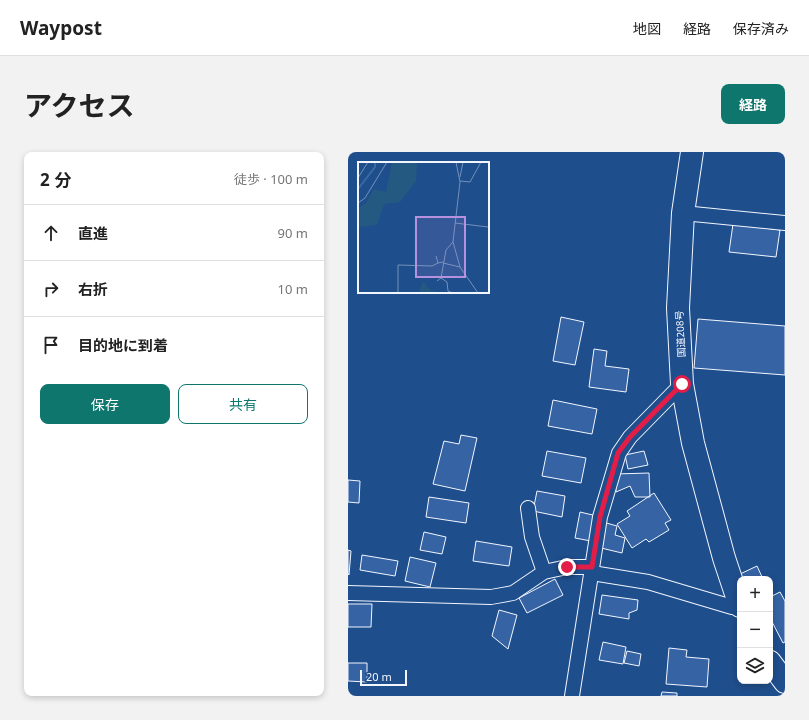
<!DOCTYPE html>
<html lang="ja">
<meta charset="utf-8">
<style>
body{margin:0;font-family:"Noto Sans","Noto Sans JP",sans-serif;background:#f2f2f2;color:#222}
.controls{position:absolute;right:12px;bottom:12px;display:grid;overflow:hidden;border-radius:8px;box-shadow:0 2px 6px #0003}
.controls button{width:36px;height:36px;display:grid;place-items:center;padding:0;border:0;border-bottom:1px solid #e0e0e0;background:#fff;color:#222;font:20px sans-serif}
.scale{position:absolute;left:12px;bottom:10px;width:47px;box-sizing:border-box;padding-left:4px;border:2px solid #f2f6ff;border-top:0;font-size:11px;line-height:14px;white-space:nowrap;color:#f2f6ff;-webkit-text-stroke:3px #1f4e8c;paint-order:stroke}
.stop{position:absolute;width:12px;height:12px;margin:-9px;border:3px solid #e11d48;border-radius:50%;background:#fff}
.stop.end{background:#e11d48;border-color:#fff;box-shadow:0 1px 4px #0008}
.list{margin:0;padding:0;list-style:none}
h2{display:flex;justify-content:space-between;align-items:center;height:52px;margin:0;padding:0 16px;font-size:17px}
h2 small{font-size:13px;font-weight:400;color:#767676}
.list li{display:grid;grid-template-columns:26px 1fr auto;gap:12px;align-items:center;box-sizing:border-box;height:56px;padding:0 16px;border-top:1px solid #e0e0e0}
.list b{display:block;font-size:15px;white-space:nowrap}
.list em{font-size:13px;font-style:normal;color:#767676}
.actions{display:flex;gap:8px;padding:12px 16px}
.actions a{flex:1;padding:9px 0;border:1px solid #0f766e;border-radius:8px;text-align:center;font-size:14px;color:#0f766e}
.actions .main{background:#0f766e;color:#fff}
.icon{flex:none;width:22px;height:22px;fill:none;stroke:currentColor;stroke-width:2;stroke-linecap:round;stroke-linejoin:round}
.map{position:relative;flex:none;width:437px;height:544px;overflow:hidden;border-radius:8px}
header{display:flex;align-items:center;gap:24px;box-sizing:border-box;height:56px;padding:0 20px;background:#fff;border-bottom:1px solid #e0e0e0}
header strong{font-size:19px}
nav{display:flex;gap:22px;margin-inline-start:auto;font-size:14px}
.intro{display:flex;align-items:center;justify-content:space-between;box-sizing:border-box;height:96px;padding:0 24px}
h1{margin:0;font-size:28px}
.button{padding:10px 18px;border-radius:8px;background:#0f766e;color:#fff;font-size:14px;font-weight:700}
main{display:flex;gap:24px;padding:0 24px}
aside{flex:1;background:#fff;border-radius:8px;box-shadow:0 2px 6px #0003}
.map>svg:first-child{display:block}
.building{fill:#3563a3;stroke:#f2f6ff}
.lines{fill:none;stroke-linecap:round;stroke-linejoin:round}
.minor-casing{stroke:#f2f6ff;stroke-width:16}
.trunk-casing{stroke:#f2f6ff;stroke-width:24}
.minor{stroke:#1f4e8c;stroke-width:14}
.trunk{stroke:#1f4e8c;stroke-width:22}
.route{stroke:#e11d48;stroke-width:5}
.labels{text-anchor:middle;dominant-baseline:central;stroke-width:3;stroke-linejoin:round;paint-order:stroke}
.street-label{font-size:10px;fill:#f2f6ff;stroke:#1f4e8c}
.inset-river{fill:none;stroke:#3b69a3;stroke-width:2}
.inset-road{fill:none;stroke:#7391ba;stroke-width:1}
.view{fill:#b691df;fill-opacity:0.15;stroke:#b691df;stroke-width:2}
.inset-edge{fill:none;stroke:#f2f6ff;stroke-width:2}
</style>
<header>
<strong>Waypost</strong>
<nav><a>地図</a><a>経路</a><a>保存済み</a></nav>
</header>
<div class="intro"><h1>アクセス</h1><a class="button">経路</a></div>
<main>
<aside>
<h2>2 分<small>徒歩 · 100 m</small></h2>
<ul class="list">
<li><svg class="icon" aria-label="ahead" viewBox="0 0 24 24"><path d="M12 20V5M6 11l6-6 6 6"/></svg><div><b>直進</b></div><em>90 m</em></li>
<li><svg class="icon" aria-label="right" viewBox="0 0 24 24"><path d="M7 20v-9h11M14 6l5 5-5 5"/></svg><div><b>右折</b></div><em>10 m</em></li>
<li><svg class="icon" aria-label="arrive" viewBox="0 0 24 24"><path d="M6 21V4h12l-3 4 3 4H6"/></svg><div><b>目的地に到着</b></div></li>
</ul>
<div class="actions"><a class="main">保存</a><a>共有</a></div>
</aside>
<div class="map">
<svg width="437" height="544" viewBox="0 0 437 544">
<rect width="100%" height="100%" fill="#1f4e8c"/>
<path class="building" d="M385 72 432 78 428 105 381 100Z
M213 165 236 170 227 213 205 209Z
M350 167 437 174V223L346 216Z
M246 197 259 199 257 214 281 217 278 240 241 235Z
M205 248 249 257 244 282 200 274Z
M113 283 129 286 117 339 85 332 96 289 111 292Z
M199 299 238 306 233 331 194 324Z
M296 299 300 313 280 317 277 303Z
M301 321 302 345H287L282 334 268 340 267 322Z
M0 328 12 329 11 351 0 350Z
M189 339 217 344 214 365 185 359Z
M306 341 323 368 317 371 321 378 301 390 298 387 284 396 269 372 282 364 279 359Z
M81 345 121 351 118 371 78 365Z
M232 360 249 364 243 389 227 386Z
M255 370 269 374 267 383 277 386 274 401 249 395Z
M76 380 98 385 94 402 72 398Z
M128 389 164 395 161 414 125 409Z
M0 398 3 399 1 423 0 422Z
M14 403 50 409 47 424 12 418Z
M62 405 88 411 82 435 57 429Z
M409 414 415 427H392L390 423Z
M207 427 215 443 179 461 171 446Z
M432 440 437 449V490L435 491 422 466V445Z
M254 443 290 448 289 458 281 461V467L251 462Z
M0 452H24L23 475H0Z
M151 458 169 463 160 497 144 484Z
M255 490 278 495 275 512 251 508Z
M321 496 339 498 338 505 361 507 359 535 318 532Z
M279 499 293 502 291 514 276 511Z
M0 511H19V530L0 529Z
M314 540 329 541V544H313Z"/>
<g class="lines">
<g class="minor-casing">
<path id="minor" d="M335 61 437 71
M180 356 184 385 196 420 219 415H244
M244 421 300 430 384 455 392 454
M0 441 143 445 165 441 196 420
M224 544 252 365 271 301 282 285 334 232"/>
</g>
<g class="trunk-casing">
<path id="trunk" d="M344 0 335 61 330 156 334 232 345 291 376 406 392 454
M422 510 437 530"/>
</g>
<use href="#minor" class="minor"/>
<use href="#trunk" class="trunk"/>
</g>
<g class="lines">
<path class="route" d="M219 415H244L252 365 270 301 282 285 334 232"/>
</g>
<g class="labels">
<g class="street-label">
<text transform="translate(332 182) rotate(-93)">国道208号</text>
</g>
</g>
<g transform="translate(10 10)">
<rect width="131" height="131" fill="#1f4e8c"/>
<path d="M34 0H59L58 19 42 40 26 42 19 63 0 65V46L8 41 16 27 28 30ZM65 119 71 127 81 131H61Z" fill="#245a82"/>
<path class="inset-river" d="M0 27 17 5V0"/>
<path class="inset-road" d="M98 0 102 20 95 80 102 105 120 131M102 15 105 0M0 16 10 0M102 19 112 20 123 0M0 41 7 36 29 0M97 61 130 65M78 94 80 101 85 100M85 101 102 105M83 116 89 120 90 129 95 131M79 119 83 116 88 88 95 80M40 131V103L74 104 80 101"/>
<path class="view" d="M58 55H107V115H58Z"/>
<rect width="131" height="131" class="inset-edge"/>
</g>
</svg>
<div class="controls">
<button>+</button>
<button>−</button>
<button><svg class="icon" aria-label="layers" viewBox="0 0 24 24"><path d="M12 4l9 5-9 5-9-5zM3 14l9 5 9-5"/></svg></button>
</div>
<div class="scale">20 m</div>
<div class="stop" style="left:334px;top:232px"></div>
<div class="stop end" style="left:219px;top:415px"></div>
</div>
</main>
